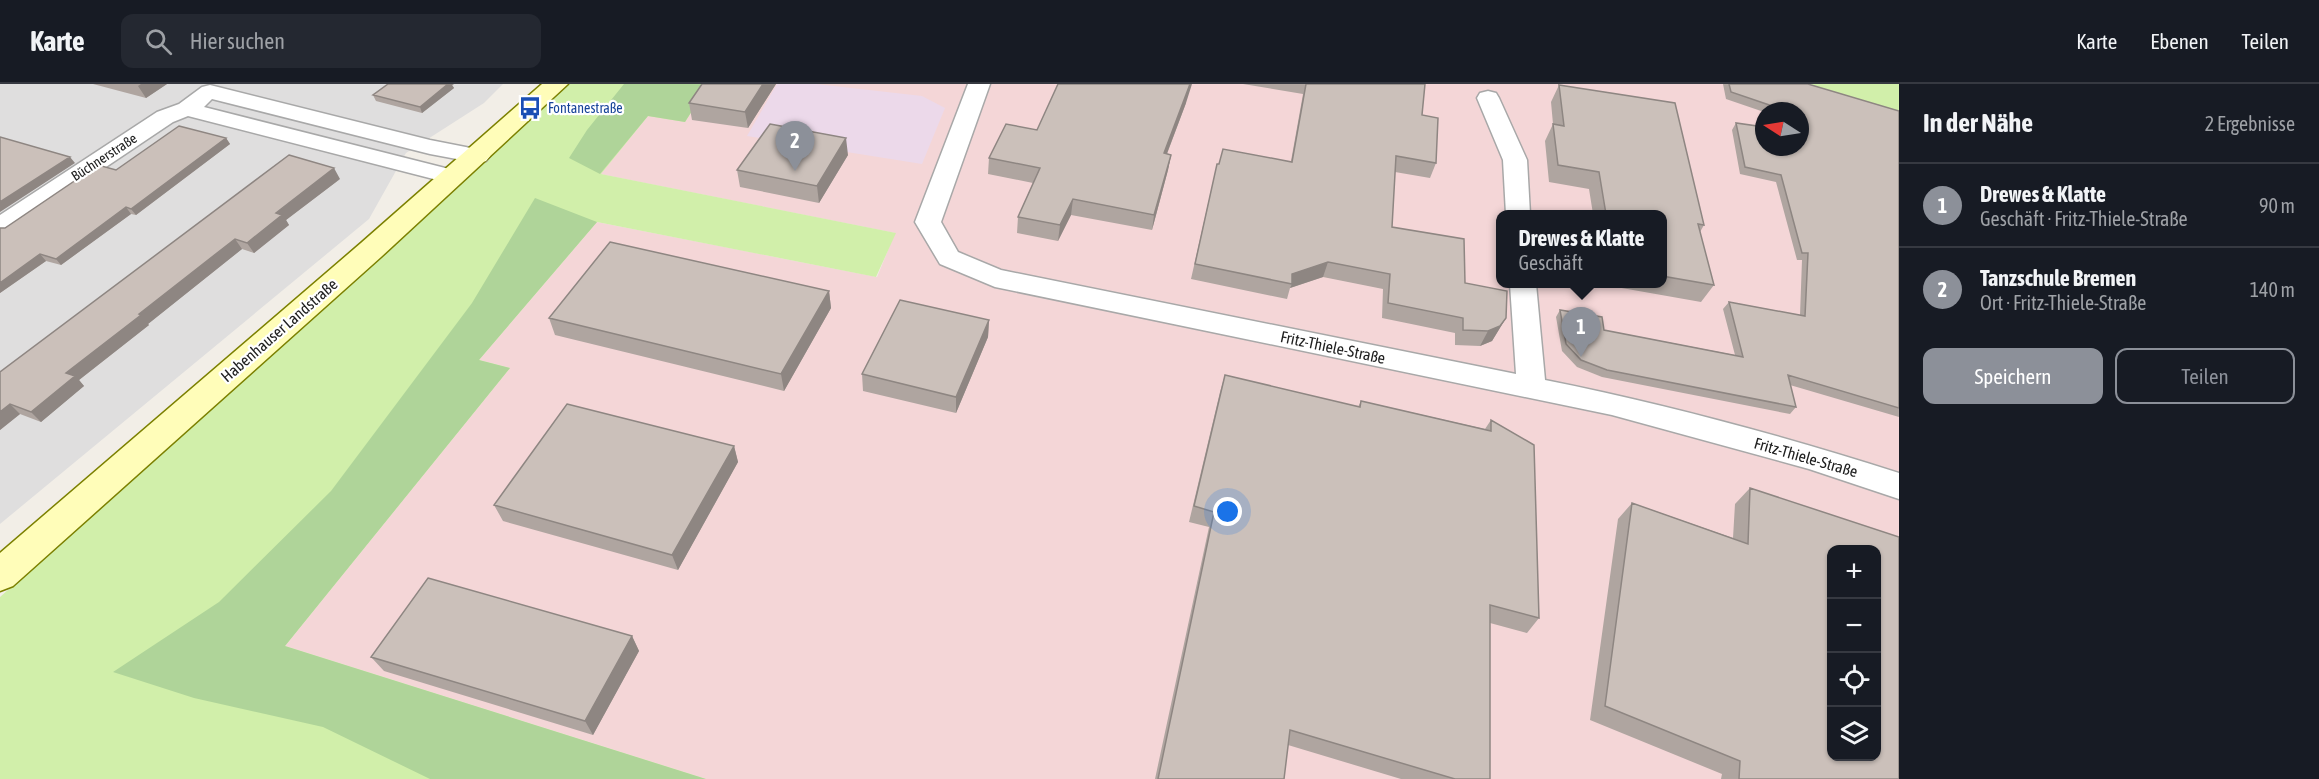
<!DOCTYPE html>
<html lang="de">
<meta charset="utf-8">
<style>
body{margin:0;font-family:"Asap Condensed",sans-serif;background:#242831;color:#f1f3f6}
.controls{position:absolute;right:18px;bottom:18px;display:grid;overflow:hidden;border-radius:12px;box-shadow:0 2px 4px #0004}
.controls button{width:54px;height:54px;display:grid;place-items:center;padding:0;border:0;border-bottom:2px solid #363941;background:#171b24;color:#f1f3f6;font:30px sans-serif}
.compass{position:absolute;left:1755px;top:18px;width:54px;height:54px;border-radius:50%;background:#171b24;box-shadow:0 2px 4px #0004;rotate:282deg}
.you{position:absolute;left:1228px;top:428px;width:21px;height:21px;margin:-15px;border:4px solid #fff;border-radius:50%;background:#1a73e8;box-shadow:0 0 0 9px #1a73e833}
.badge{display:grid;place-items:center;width:39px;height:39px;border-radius:50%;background:#8c9099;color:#fff;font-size:20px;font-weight:700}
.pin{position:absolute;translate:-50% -50px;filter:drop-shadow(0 2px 3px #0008)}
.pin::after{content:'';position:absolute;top:32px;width:21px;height:18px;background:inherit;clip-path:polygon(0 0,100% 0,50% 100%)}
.popup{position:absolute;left:1496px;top:126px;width:171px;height:78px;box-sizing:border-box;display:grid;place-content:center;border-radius:12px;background:#171b24;filter:drop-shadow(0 2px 4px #0005);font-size:20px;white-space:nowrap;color:#9ea1a6}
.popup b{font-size:22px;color:#f1f3f6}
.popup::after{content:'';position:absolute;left:50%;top:100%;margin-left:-12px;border:12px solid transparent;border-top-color:#171b24}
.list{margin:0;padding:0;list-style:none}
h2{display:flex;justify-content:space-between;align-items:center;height:78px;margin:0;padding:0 24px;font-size:26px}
h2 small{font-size:20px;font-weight:400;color:#9ea1a6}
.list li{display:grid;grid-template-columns:39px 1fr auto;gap:18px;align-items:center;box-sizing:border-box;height:84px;padding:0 24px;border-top:2px solid #363941}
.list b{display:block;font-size:22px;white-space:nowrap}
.list p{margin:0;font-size:20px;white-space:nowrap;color:#9ea1a6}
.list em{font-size:20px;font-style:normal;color:#9ea1a6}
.actions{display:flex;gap:12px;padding:18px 24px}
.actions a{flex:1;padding:14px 0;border:2px solid #8c9099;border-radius:12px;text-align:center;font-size:21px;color:#8c9099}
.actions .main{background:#8c9099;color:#fff}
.icon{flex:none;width:33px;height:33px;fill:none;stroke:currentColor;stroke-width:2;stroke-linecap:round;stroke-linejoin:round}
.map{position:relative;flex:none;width:1899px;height:695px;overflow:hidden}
header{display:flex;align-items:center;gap:36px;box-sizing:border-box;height:84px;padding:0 30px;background:#171b24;border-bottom:2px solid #363941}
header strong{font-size:28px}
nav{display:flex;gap:33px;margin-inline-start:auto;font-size:21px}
.search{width:420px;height:54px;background:#242831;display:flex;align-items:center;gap:15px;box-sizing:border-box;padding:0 21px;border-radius:12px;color:#9ea1a6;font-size:22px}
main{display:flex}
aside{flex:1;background:#171b24}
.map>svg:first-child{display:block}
.residential{fill:#dfdede}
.commercial{fill:#f4d6d7;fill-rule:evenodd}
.industrial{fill:#ecd9ea}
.grass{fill:#d1efaa}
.forest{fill:#afd499}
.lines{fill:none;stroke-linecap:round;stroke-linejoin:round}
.street-casing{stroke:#a8a8a8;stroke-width:3}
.secondary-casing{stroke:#7c8000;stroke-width:3}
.street{fill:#fff;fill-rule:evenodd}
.secondary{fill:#fffdb9;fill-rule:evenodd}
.wall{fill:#afa5a0}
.shaded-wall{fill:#8e8682}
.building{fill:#cbc0ba;stroke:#8e8682;stroke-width:1.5;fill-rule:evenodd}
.labels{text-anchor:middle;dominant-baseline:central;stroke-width:4.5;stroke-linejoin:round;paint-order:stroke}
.far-transit-label{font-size:14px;fill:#164399;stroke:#fff;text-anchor:start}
.far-street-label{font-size:14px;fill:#212121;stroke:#fff}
.street-label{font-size:16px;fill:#212121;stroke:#fff}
</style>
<header>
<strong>Karte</strong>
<div class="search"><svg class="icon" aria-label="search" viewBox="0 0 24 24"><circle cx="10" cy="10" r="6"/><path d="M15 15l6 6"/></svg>Hier suchen</div>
<nav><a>Karte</a><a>Ebenen</a><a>Teilen</a></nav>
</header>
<main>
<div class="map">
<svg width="1899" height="695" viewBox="0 0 1899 695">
<rect width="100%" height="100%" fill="#f2eee7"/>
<path class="residential" d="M0 0H503L484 19 406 69 369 135 0 440Z"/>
<path class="commercial" d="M709 0H1795L1899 27V695H706L285 562 510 284 479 276 597 138 877 193 895 149 600 90 648 32ZM1764 27H1800V63H1764ZM1500 130H1662V200H1500ZM1832 466H1876V672H1832Z"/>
<path class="industrial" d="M777 0H816L922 12 945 24 922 80 747 52Z"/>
<path class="grass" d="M568 0H709L685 38 648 32 601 90 896 149 876 193 597 138 479 276 510 284 285 562 706 695H0V513L441 119Z
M1795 0H1899V27Z"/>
<path class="forest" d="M624 0H709L685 38 648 32 600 90 569 74 587 46Z
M535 114 597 138 479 276 510 284 285 562 706 695H430L323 643 194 614 113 588 219 518 331 407 472 219Z"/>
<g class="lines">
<g class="street-casing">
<path id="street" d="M968 0H990L941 138 958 168 1001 186 1516 290 1510 200H1536L1545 296C1665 320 1783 352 1899 389V415L1809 385 1612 331 995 203 940 180 915 138Z
M210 1 430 56 486 67 490 72 486 77 478 79 430 70 212 15 204 23 461 88 465 93 461 98 453 100 188 32 173 38 9 148 0 150V131L157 28 179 20 202 3Z
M1488 7 1496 9 1499 14 1527 76 1530 130H1506L1503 76 1477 14 1480 9Z"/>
</g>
<g class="secondary-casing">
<path id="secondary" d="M542 0H568L381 173 13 502 0 507V469L361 159Z"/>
</g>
<use href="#street" class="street"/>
<use href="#secondary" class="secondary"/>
</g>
<path class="wall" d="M93 0H167L146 14Z
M388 0H454L452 1 454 4 422 29 376 17 373 11Z
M702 0H776L748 44 692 36 689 19Z
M1243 0H1425L1422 31 1436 79 1430 94 1395 88 1392 143 1465 199 1506 234 1492 257 1480 262 1455 261V249L1382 234 1383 205 1323 193 1290 204 1287 215 1191 195 1217 80 1291 77 1303 10Z
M1723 0H1808L1899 27V333L1790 301 1796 323 1790 330 1602 293 1577 283 1562 267 1556 233 1560 226 1604 246 1735 271 1723 225 1729 218 1800 231 1802 176H1797L1776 98 1740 90 1732 46 1736 39 1764 63 1800 27 1764 28 1726 15Z
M1559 1 1704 141 1700 148 1714 201 1701 218 1599 200H1662V130H1593L1589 105 1549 98 1545 57 1553 40 1551 18Z
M1186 19 1167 70 1171 71 1168 86 1152 146 1071 131 1058 157 1017 149 1018 133 1033 99 988 90 989 74 1037 46Z
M226 54 230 60 136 131 131 130 61 181 46 177 0 209V144H5Z
M848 71 819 119 740 103 737 86Z
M340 95 286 136 289 141 254 169 242 165 148 240 149 241 79 296 84 302 41 338 20 330 0 346V288Z
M829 207 831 224 784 307 555 251 549 234Z
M989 236 988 253 956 329 863 307 862 290Z
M1225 291 1358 323 1361 317 1485 345 1491 336 1539 534 1527 549 1490 539V695H1401L1288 661 1284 695H1155L1209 443 1189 438 1220 308Z
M734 362 738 378 678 486 503 437 494 421Z
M1750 404 1899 695H1721L1722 690 1590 636 1618 435 1632 419 1733 454 1735 420Z
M632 552 639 567 593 651 384 587 371 573Z"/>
<path class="shaded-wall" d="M141 0H167L146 14 138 2Z
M448 0H454L452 1 454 4 422 29 420 23Z
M763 0H776L748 44 745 28Z
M1190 0H1192L1186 19 1161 85 1164 69Z
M226 54 230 60 136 131 131 125Z
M846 54 848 71 819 119 817 102Z
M1171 71 1168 86 1152 146 1154 131Z
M70 73 75 79 0 128V118Z
M334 84 340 95 286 136 289 141 254 169 247 159 276 129Z
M1073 115 1071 131 1058 157 1060 141Z
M126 123 131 130 61 181 56 175Z
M235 155 242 165 148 240 149 241 79 296 84 302 41 338 31 328 66 289 139 230Z
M40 170 46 177 0 209V199Z
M1328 178 1323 193 1290 204 1292 200V190Z
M829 207 831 224 784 307 781 290Z
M1506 234 1492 257 1480 262 1488 247Z
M989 236 988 253 956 329V313Z
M10 320 20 330 0 346V328Z
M734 362 738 378 678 486 672 471Z
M632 552 639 567 593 651 585 637Z"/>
<path class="building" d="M388 0H448L420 23 373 11Z
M702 0H763L745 28 689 19Z
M1058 0H1190L1164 69 1171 71 1154 131 1073 115 1060 141 1018 133 1040 84 989 74 1006 40 1037 46Z
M1306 0H1425L1422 31 1438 34 1436 79 1396 72 1392 143 1464 155 1465 199 1507 207 1506 234 1500 242 1488 247 1463 246V234L1388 219 1390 190 1328 178 1292 190V200L1195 180 1217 80H1219L1223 65 1292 78Z
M1729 0H1808L1899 27V324L1788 291 1796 323 1607 286 1581 276 1566 260 1560 226 1602 233 1604 246 1743 273 1729 218 1805 232 1808 169H1802L1781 91 1745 83 1736 39 1764 43V63H1800V27H1784V26L1731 8Z
M1559 1 1675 19 1704 141 1698 140 1714 201 1662 192V130H1606L1599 88 1558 81 1553 40 1564 42Z
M770 40 846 54 817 102 737 86Z
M179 42 226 54 131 125 126 123 56 175 40 170 0 199V144H5L98 81 116 86Z
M0 53 70 73 0 118Z
M289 71 334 84 276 129 282 131 247 159 235 155 139 230 141 231 66 289 75 292 31 328 10 320 0 328V288Z
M610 158 829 207 781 290 549 234Z
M900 216 989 236 956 313 862 290Z
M1225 291 1360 323 1361 317 1491 347V336L1534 361 1539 534 1490 521V695H1455L1290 646 1284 695H1158L1214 428 1194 422Z
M567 320 734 362 672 471 494 421Z
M1750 404 1899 453V695H1739L1740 677 1605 622 1632 419 1748 460ZM1832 465H1876V672H1832Z
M428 494 632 552 585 637 371 573Z"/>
<defs>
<g id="bus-bare" transform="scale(1.8)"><path d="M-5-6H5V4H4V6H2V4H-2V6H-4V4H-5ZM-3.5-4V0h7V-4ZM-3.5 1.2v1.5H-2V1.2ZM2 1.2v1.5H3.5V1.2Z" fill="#1a4fb4" stroke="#fff" stroke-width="2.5" paint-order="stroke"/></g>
</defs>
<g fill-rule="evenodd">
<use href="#bus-bare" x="530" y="24"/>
</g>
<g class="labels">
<g class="far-transit-label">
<text x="548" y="24">Fontanestraße</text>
</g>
<g class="far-street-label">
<text transform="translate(104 73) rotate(-33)">Büchnerstraße</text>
</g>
<g class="street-label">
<text transform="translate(279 246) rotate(-41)">Habenhauser Landstraße</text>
<text transform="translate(1333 263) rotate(12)">Fritz-Thiele-Straße</text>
<text transform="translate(1806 373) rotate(16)">Fritz-Thiele-Straße</text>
</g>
</g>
</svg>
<div class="controls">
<button>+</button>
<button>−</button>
<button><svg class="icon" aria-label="locate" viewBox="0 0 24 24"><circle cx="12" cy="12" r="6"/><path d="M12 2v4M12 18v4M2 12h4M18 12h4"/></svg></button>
<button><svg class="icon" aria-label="layers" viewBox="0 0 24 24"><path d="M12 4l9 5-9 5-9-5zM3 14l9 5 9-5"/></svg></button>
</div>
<svg class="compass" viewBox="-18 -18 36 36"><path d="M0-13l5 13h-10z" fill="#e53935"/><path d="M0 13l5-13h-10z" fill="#9ea1a6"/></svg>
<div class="you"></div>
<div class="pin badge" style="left:1581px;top:273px">1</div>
<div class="popup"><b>Drewes &amp; Klatte</b>Geschäft</div>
<div class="pin badge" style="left:795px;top:87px">2</div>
</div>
<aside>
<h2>In der Nähe<small>2 Ergebnisse</small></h2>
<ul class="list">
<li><span class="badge">1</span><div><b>Drewes &amp; Klatte</b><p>Geschäft · Fritz-Thiele-Straße</p></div><em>90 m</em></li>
<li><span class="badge">2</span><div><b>Tanzschule Bremen</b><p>Ort · Fritz-Thiele-Straße</p></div><em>140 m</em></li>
</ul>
<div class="actions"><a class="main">Speichern</a><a>Teilen</a></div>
</aside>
</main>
